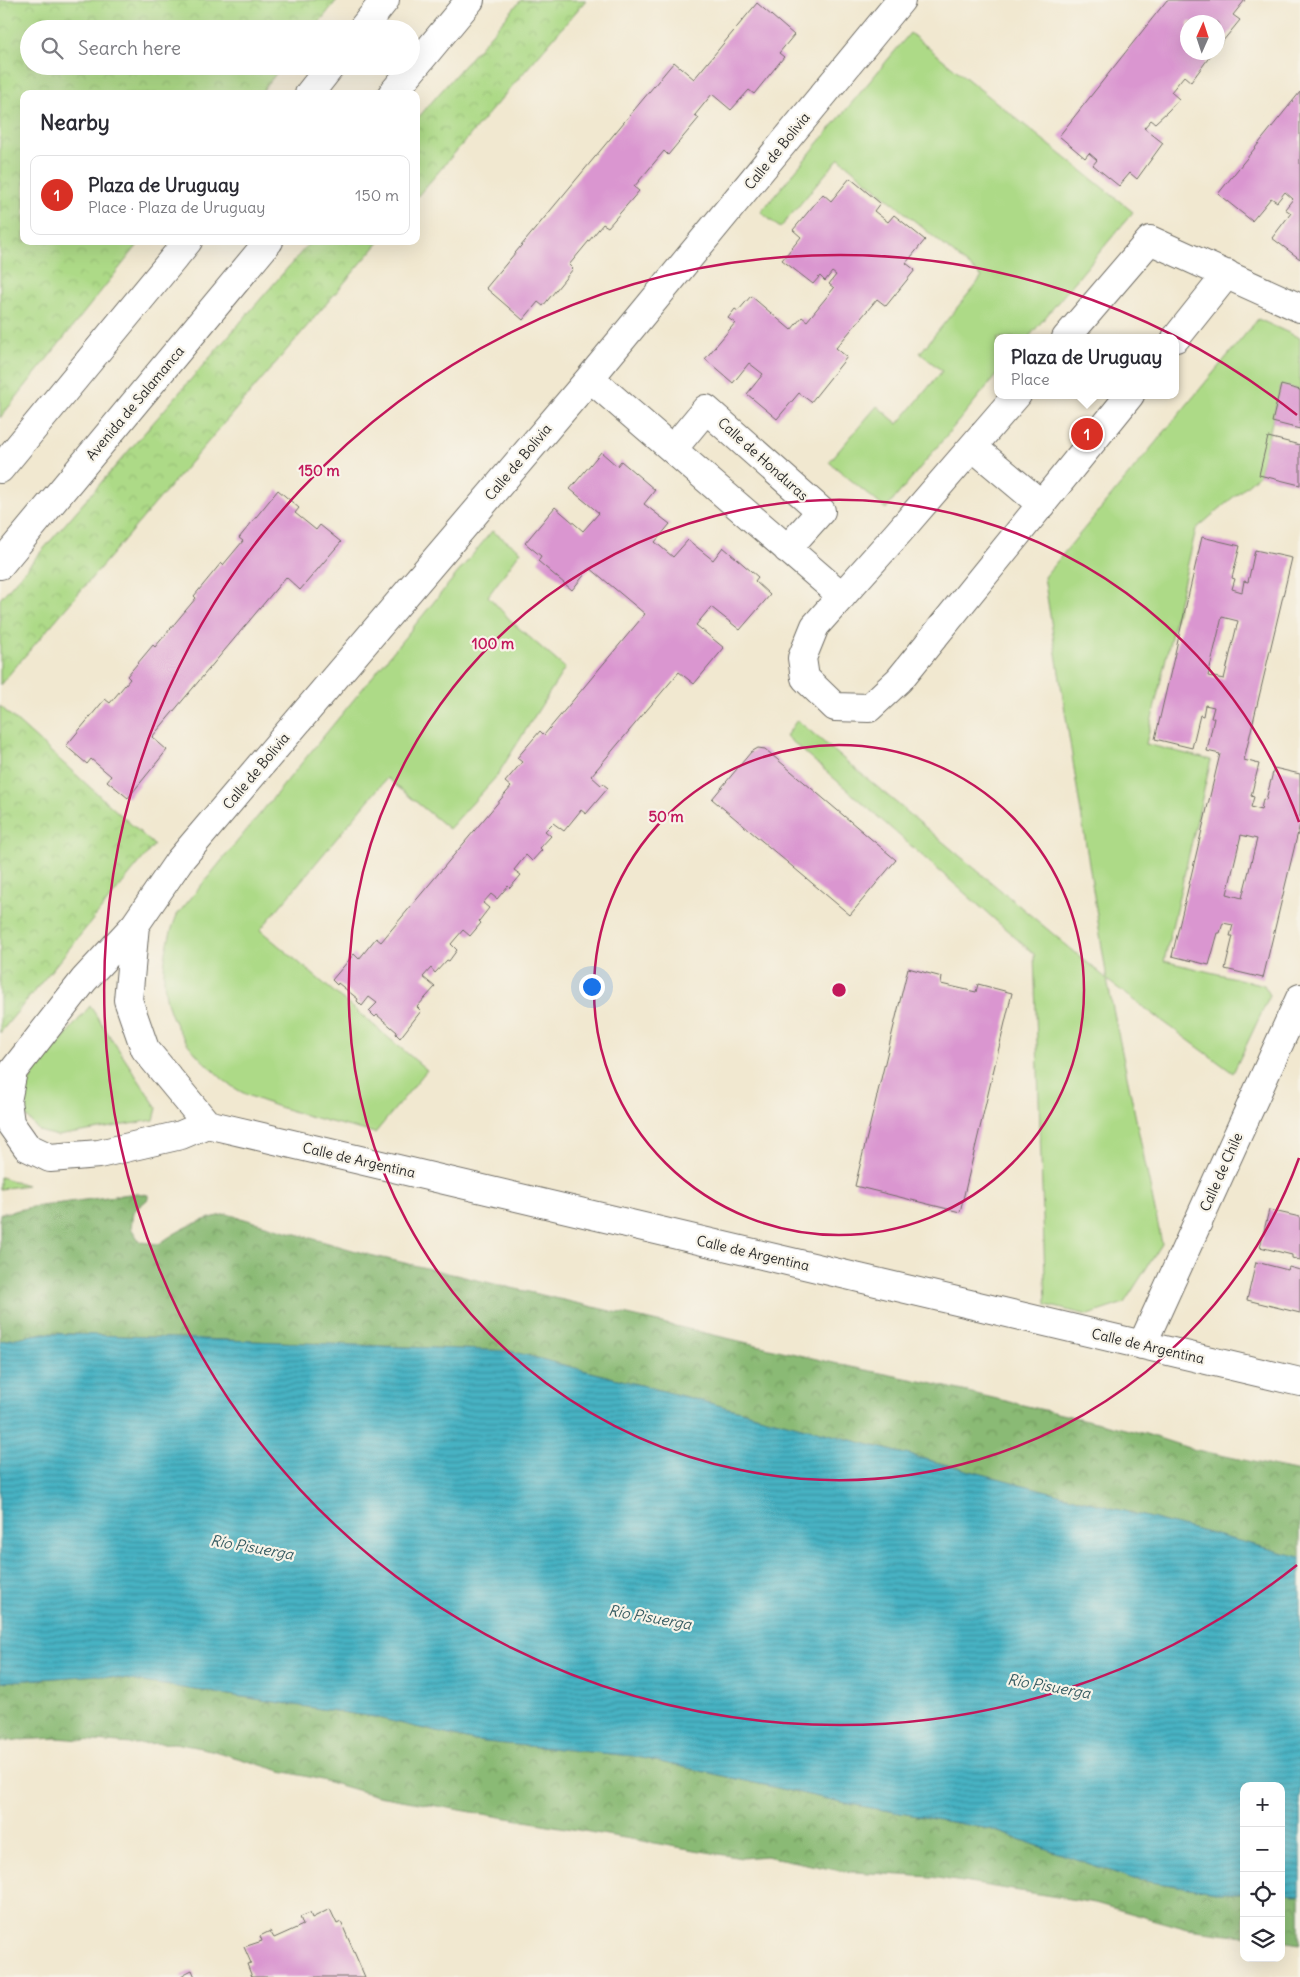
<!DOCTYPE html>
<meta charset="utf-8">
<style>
body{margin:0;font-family:Delius,sans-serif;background:#f2f2f3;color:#2b2b33}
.controls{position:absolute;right:15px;bottom:15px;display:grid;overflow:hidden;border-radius:10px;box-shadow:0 5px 20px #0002}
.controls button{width:45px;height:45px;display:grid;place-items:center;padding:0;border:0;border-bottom:1px solid #e1e1e2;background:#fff;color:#2b2b33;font:25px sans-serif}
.compass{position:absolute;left:1180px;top:15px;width:45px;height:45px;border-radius:50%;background:#fff;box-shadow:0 5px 20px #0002;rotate:3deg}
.you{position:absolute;left:591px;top:986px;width:18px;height:18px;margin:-12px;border:4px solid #fff;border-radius:50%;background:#1a73e8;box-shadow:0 0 0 8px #1a73e833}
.badge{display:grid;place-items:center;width:32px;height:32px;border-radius:50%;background:#d93025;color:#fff;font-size:16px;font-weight:700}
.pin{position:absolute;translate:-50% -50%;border:2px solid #fff;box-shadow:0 1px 5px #0006}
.popup{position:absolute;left:994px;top:334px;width:185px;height:65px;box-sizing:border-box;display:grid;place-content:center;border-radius:10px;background:#fff;filter:drop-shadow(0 1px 4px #0005);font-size:16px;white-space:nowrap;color:#7c7c81}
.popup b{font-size:19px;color:#2b2b33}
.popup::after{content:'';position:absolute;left:50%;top:100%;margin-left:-10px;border:10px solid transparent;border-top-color:#fff}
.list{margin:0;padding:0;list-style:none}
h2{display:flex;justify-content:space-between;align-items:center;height:65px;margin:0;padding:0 20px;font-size:21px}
h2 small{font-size:16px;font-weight:400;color:#7c7c81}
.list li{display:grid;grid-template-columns:32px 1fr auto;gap:15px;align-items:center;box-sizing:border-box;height:80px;margin:0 10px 10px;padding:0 10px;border:1px solid #e1e1e2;border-radius:10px}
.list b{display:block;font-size:19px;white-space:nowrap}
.list p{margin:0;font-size:16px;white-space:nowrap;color:#7c7c81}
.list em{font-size:16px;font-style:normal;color:#7c7c81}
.icon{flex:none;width:28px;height:28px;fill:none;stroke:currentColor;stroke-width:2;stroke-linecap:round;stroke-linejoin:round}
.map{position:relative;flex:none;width:1300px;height:1977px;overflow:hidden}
.search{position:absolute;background:#fff;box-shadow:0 5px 20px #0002;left:20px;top:20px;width:400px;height:55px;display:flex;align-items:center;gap:12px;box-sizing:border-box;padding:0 18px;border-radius:28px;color:#7c7c81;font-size:19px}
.panel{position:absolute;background:#fff;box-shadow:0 5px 20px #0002;left:20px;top:90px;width:400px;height:155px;border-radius:10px}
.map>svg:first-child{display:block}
.green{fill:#adda87;stroke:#6c8259}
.forest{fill:url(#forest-crowns);stroke:#5a7250}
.park{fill:url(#park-crowns);stroke:#6c8259}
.water{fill:url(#water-rules);stroke:#386e77}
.building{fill:#da96d0;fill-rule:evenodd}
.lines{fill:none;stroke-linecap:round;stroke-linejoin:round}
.street-casing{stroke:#706d65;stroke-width:30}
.highway-casing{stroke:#706d65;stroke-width:30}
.street{stroke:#fff;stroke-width:28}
.highway{stroke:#fff;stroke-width:28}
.ring{fill:none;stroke:#c2185b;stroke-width:2.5}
.labels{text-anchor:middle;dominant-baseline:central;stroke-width:4.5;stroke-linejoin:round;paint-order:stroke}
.street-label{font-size:14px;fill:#2b2b2b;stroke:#f7f3e8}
.water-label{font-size:15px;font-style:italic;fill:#345a60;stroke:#f7f3e8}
.centre{fill:#c2185b;stroke:#f7f3e8;stroke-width:2.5}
.ring-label{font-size:15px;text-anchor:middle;font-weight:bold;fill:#c2185b;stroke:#f7f3e8;stroke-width:4.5;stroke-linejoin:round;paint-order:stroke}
</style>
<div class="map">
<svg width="1300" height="1977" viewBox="0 0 1300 1977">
<defs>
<pattern id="forest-crowns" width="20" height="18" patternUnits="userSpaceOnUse" patternTransform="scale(1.25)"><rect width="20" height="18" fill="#8aba74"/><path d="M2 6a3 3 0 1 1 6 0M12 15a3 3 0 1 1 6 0" fill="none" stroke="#71975f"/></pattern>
<pattern id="park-crowns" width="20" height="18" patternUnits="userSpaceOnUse" patternTransform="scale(1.25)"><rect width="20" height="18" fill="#adda87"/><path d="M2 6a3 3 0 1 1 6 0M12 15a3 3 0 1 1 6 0" fill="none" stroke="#95bb75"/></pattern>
<pattern id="water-rules" width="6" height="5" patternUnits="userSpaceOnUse" patternTransform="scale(1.25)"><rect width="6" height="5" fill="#46b2c3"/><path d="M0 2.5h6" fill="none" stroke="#3b919f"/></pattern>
</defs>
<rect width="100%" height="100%" fill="#f7f3e8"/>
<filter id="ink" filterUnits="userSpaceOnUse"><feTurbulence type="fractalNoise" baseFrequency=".02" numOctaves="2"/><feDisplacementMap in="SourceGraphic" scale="10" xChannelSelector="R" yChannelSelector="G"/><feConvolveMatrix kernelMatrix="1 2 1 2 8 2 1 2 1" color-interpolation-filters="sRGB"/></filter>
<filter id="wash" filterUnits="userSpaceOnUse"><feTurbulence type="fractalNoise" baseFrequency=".0096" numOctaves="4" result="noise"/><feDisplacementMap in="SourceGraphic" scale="20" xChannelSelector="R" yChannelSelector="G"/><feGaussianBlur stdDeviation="1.12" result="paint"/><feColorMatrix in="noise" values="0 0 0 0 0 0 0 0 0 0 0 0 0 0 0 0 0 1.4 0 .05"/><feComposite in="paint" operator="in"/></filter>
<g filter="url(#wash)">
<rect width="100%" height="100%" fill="#f1e8d0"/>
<path class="green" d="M910 33 1133 212 1028 338H998V373L886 509 829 462 877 406 898 424 942 371 920 353 982 277 839 158 780 228 761 212Z
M1258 319 1300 338V390L1281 386 1259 475 1196 529 1146 744 1211 760 1164 961 1264 985 1270 995 1233 1073 1107 980 1162 1244 1124 1303 1088 1315 1046 1305 1034 954 786 736 797 720 1107 979 1044 577Z
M492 531 521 551 488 596 513 623 565 668 496 777 449 829 387 778 260 930 427 1070 375 1133C342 1125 309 1117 276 1106 263 1101 249 1097 238 1090 229 1085 221 1078 214 1071 162 1027 152 977 177 915Z
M90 1006 157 1108 154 1120 57 1136 39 1131 26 1116 24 1096 33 1074Z"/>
<path class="forest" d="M137 1193 148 1195V1199L133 1212 131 1228 140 1242 159 1244C181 1228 201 1219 227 1214L370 1255 851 1367 925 1382 1146 1434 1192 1449 1300 1472V1557L510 1351 44 1333 0 1341V1214L32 1207Z
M97 1675 374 1717 475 1741 633 1756 850 1804 990 1829 1133 1879 1221 1893H1244V1936L1187 1929 1095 1903 931 1877 841 1871 766 1856 742 1858 378 1796 318 1779 281 1771 211 1750 175 1743 132 1744 57 1738 0 1741V1682Z
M1281 1894 1300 1895V1944L1281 1941Z"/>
<path class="park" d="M0 0H337L314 29H29V66H282L260 94H24V241H141L0 418Z
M521 0H586L416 198V120Z
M311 241H380L0 685V599Z
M0 706 154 845 0 1033Z
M0 1177 27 1185 0 1189Z"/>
<path class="water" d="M44 1333 510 1351 1300 1557V1895L1281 1894V1786H1244V1893H1221L1133 1879 990 1829 850 1804 633 1756 475 1741 374 1717 97 1675 0 1682V1341Z"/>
<g id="blocks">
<path class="building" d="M1167 0H1245L1233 15 1240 20 1218 47V22H1188V52H1213L1191 82 1184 76 1171 92 1179 99 1168 111 1155 123 1151 120 1144 128 1163 143 1137 179 1130 173 1119 186 1093 165 1097 160 1089 153 1085 158 1059 136Z
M757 3 794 35 779 53 784 57 754 94 749 90 731 110 712 94 695 115 699 118 668 155 664 151 634 187 639 191 608 227 603 224 569 265 573 269 543 306 538 302 523 320 486 288 674 62 694 79Z
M1300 92V259L1272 238 1291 213 1285 209 1293 199 1285 192 1277 202 1271 198 1252 221 1218 194Z
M850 178 880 203 874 211 888 222 894 215 925 240 906 263 915 270 886 306 877 299 836 348 847 357 811 402 799 393 777 419 747 394 763 374 749 363 733 383 705 359 735 323 728 318 735 309 738 311 751 296 791 330 802 317 807 321 834 288 829 284 836 275 832 272 825 281 820 276 813 284 782 260 801 237 793 230 823 194 831 201Z
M1281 385 1300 390V429L1272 422Z
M1268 437 1300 445V485L1259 475Z
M601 452 617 466 621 461 655 490 644 504 670 524 655 542 673 557 688 540 713 560 723 547 758 577 755 581 770 595 740 630 711 607 696 625 724 648 694 684 679 672 591 776 601 785 603 784 608 788 586 814 581 810 564 831 553 823 545 831 551 836 540 848 542 850 532 861 526 855 514 870 521 875 510 888 508 886 497 899 491 894 483 903 489 908 479 921 481 923 470 936 463 930 451 944 457 950 449 961 447 960 435 973 431 968 423 977 435 987 417 1007 421 1011 400 1038 396 1034 397 1032 377 1015 375 1017 369 1011 377 1003 369 997 362 1006 357 1001 358 999 338 983 337 985 332 980 354 954 359 959 376 938 381 942 511 787 505 782 522 762 517 758 540 731 544 735 645 614 590 568 572 590 538 561 541 556 525 543 555 507 583 531 599 513 570 489Z
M278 490 299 508 295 513 316 530 320 525 341 542 300 590 286 577 152 737 167 750 128 798 107 781 111 776 91 759 87 764 66 746 105 699 110 703 130 679 127 676 153 645 155 647 196 598 194 596 221 563 223 565 243 541 239 538Z
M1202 537 1240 546 1232 578 1235 579 1232 589 1242 592 1244 581 1248 582 1255 550 1292 558 1244 760 1259 764 1251 796 1254 797 1251 807 1261 810 1263 799 1266 800 1274 768 1300 774V824L1263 978 1225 969 1233 936H1230L1233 925 1223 923 1220 933H1218L1209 965 1172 956 1220 754 1207 751 1214 718H1211L1214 707 1205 705 1203 716 1200 715 1192 748 1155 739ZM1222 617 1238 621 1224 679 1208 676ZM1241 835 1257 839 1242 898 1227 894Z
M758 748 765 749 896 860 850 915 712 799 751 752Z
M908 968 942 977 941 984 976 992 978 984 1012 993 960 1212 855 1186Z
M1269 1210 1300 1217V1260L1292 1258V1255L1260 1247Z
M1256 1262 1288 1270 1289 1267 1300 1270V1313L1247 1300Z
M330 1909 337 1924 341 1922 365 1977H252L247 1964 251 1963 244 1947 262 1941 260 1936 270 1931 274 1938 303 1925 300 1917 310 1913 312 1918Z
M192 1970 195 1977H180L184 1974Z"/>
</g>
</g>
<g filter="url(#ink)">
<use href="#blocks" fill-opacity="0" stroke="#706d65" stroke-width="1"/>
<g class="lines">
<g class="street-casing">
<path id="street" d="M1066 338 1150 240 1300 308
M1176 338 1227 274
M590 378 842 596
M1017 395 898 533 815 626 802 658 805 678 835 707 869 708 899 680 1130 395
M973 447 1042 505
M673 449 706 409 821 511 787 549
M135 925 84 980 13 1071 7 1101 10 1123 27 1147 50 1158 99 1154 181 1135 207 1124
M207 1124 145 1049 128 1000 135 925 179 861 590 378 901 0
M207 1124 1300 1382
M1142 1345 1300 998"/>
</g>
<g class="highway-casing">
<path id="highway" d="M362 29 385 0
M309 94 331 66
M392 94 470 0
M0 469 188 241
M0 565 269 241"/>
</g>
<use href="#street" class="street"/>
<use href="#highway" class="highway"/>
</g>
</g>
<g class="ring">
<circle cx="839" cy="990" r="245"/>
<path d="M1299 1158A490 490 0 1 1 1299 822"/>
<path d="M1297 1565A735 735 0 1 1 1297 415"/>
</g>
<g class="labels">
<g class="street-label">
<text transform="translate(777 151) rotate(-51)">Calle de Bolivia</text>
<text transform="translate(135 403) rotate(-50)">Avenida de Salamanca</text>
<text transform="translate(763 459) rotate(42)">Calle de Honduras</text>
<text transform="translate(518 462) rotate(-50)">Calle de Bolivia</text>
<text transform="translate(256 771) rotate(-50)">Calle de Bolivia</text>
<text transform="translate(359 1160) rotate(13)">Calle de Argentina</text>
<text transform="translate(1221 1172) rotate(-66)">Calle de Chile</text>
<text transform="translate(753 1253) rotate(13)">Calle de Argentina</text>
<text transform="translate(1148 1346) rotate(13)">Calle de Argentina</text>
</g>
<g class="water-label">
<text transform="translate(252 1547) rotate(10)">Río Pisuerga</text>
<text transform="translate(650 1617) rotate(10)">Río Pisuerga</text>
<text transform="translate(1049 1686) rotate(10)">Río Pisuerga</text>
</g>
</g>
<circle cx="839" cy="990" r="8" class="centre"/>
<g class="ring-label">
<text x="319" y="476">150 m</text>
<text x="493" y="649">100 m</text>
<text x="666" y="822">50 m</text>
</g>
</svg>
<div class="controls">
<button>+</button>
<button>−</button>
<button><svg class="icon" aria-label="locate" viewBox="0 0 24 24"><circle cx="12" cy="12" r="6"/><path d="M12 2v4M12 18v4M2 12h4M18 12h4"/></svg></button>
<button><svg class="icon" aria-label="layers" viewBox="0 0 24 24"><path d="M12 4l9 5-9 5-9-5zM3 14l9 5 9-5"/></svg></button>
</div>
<svg class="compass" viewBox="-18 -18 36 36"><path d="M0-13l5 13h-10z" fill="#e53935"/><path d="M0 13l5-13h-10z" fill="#7c7c81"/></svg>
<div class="you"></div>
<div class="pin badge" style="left:1087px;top:434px">1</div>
<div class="popup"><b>Plaza de Uruguay</b>Place</div>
<div class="search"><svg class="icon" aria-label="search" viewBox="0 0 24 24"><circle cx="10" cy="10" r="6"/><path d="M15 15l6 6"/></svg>Search here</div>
<section class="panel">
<h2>Nearby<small></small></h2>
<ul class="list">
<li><span class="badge">1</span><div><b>Plaza de Uruguay</b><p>Place · Plaza de Uruguay</p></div><em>150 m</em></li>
</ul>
</section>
</div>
